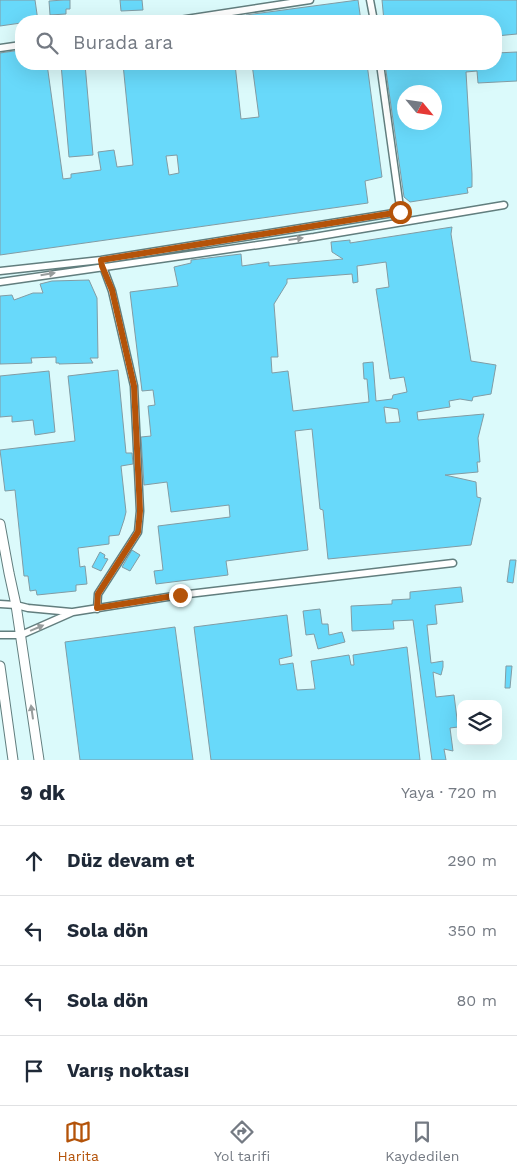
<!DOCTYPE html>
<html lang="tr">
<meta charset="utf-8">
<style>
body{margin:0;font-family:"Work Sans",sans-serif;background:#f6f6f7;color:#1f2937}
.controls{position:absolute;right:15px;bottom:15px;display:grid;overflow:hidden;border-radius:10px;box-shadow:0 5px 20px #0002}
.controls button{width:45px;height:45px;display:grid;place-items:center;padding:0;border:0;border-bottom:1px solid #e0e1e3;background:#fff;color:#1f2937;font:25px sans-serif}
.compass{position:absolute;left:397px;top:85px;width:45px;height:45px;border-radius:50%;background:#fff;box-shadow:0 5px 20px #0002;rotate:119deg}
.stop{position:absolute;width:15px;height:15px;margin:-11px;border:4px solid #b45309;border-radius:50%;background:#fff}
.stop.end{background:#b45309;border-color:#fff;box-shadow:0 1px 5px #0008}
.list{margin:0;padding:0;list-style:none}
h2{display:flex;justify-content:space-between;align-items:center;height:65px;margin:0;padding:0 20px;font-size:21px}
h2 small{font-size:16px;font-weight:400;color:#747a83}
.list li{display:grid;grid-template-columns:32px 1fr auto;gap:15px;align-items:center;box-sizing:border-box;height:70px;padding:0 20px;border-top:1px solid #e0e1e3}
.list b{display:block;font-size:19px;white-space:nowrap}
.list em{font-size:16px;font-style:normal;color:#747a83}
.icon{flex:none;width:28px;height:28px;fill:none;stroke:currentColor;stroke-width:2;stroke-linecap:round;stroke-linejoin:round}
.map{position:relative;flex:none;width:517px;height:760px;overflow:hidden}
.search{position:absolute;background:#fff;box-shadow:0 5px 20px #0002;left:15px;right:15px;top:15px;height:55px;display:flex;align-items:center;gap:12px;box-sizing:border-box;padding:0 18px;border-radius:20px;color:#747a83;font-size:19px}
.sheet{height:345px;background:#fff}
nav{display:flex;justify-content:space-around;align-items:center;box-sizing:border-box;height:70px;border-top:1px solid #e0e1e3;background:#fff;font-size:14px;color:#747a83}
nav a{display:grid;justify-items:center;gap:2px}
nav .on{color:#b45309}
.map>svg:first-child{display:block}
.building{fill:#68d9fa;stroke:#829ca4;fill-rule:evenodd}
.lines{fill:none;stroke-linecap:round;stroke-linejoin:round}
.street-casing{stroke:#627e7e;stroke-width:9}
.secondary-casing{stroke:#627e7e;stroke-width:11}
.street{stroke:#fff;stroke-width:6}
.secondary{stroke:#fff;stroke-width:9}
.oneway{fill:#979c9c}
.route{stroke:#b45309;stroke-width:6}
</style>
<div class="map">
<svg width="517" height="760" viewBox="0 0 517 760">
<rect width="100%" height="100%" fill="#dbfafb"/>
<path class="building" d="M0 0H35L38 21H21V23L0 26Z
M64 0H70V9H66V14L50 15 49 1Z
M120 0H142L143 10 121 11Z
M358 0 361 21H246V15Z
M382 0H517V34L496 36V21H384Z
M21 50V64H47L63 179 71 178V174L101 170 98 152 114 150 117 167 133 165 123 64H235L241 119 259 117 252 64H367L382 177 365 181 368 203 0 255V53ZM177 155 179 173 169 175 166 156Z
M517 52V81L478 83 477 71 466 72 472 174V187L467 188 468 193 410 202 404 197 385 64H496V53ZM404 92H434V122H404Z
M61 64H85L93 155 69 157Z
M452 227 451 234 471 361 496 365 491 394 473 397 472 401 460 399 449 401 450 407 417 412 418 420 484 414 478 438 480 462H477L478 472 445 475 476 482 477 497 481 498 471 545 328 559 323 510 320 509 312 429 295 431 308 550 226 561 228 575 156 584 154 571 163 570 158 526 230 517 229 505 171 512 167 482 144 485 141 437 151 436 148 406 155 405 153 390 142 391 130 292 178 286 174 267 191 263V260L241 254 242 266 269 262V266L343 259 332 252 331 242 350 240V243ZM386 262 389 287 376 289 390 379 404 377 407 392 393 395 392 399 376 401 373 362 363 363 364 379H367L369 402 293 411 288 371 272 373 271 357H278L274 304 287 283V279L352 274 353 283 358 282 357 266ZM384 407 398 409 400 422 386 423Z
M89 280 97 298 98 358H90L93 363 59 364V363H56V357L31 358 32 363 0 364V296L12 295 14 300 33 293H43L40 284 52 281Z
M118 370 126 453H132L133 464 121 466 126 512 124 520 119 535 109 536V544L78 548 80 567 85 566 87 584 76 585V591L37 595 36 590 30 591 28 576H24L15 490 5 491 0 450 75 441 68 376Z
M49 371 55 432 35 435 33 420 12 422V416L0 417V376Z
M132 550 140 555 130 571 122 567Z
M100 552 105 555 104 558 108 559 101 571 92 567Z
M510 560H516L513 583 507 582Z
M461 587 463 602 435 605 437 624 427 625 431 663 443 661V667L441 675 433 672 436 697 454 695 458 727 450 728 453 751 444 749 446 760H432L413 620 393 621 394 629 352 631 351 606 392 604V600L410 599V592Z
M320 609 322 624H328L329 635 342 632 345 642 318 649 314 634 306 635 303 611Z
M287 615 292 656 279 659 280 665 293 663 297 690 315 689 311 661 349 655 351 665H354L353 655 407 647 420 760H211L194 627Z
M175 627 193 760H80L65 642Z
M506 666H512L510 688H505Z"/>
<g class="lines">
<g class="street-casing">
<path id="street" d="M370 0 374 21
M173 21 310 0
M0 48 21 45
M380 64 402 222
M0 271 101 260 400 212
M0 282 314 237 504 205
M0 604 16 605 28 608 71 612
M97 609 98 594 138 532 140 511 134 386 112 291 102 264
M0 635H21L73 612 180 595 453 563"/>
</g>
<g class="secondary-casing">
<path id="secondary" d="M0 524 9 573 16 605 39 760
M0 666 13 760"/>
</g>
<use href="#street" class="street"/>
<use href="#secondary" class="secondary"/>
</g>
<defs><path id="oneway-solid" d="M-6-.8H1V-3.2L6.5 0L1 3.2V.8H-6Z" transform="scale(1.25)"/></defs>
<g class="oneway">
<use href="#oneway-solid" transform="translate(296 239) rotate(-8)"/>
<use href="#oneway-solid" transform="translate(48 274) rotate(-9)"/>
<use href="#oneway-solid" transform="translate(37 628) rotate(-23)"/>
<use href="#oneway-solid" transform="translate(32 712) rotate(-98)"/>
</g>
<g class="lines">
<path class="route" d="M180 595 97 608 98 594 138 532 140 511 134 386 112 290 102 266 101 260 400 212"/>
</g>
</svg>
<div class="controls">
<button><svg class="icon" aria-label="layers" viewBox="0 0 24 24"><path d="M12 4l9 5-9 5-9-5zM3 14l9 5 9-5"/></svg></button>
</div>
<svg class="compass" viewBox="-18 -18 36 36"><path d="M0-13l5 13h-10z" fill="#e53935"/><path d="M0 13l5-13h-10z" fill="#747a83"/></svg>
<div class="stop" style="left:400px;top:212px"></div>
<div class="stop end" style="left:180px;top:595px"></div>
<div class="search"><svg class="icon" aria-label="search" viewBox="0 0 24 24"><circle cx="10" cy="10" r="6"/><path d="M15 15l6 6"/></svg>Burada ara</div>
</div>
<section class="sheet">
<h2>9 dk<small>Yaya · 720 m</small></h2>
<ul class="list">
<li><svg class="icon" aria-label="ahead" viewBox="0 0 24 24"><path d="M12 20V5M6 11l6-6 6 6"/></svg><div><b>Düz devam et</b></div><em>290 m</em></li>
<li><svg class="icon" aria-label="left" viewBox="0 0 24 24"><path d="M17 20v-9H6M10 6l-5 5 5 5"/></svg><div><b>Sola dön</b></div><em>350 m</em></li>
<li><svg class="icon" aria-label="left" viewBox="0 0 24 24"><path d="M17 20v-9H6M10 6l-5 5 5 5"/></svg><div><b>Sola dön</b></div><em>80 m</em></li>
<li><svg class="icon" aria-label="arrive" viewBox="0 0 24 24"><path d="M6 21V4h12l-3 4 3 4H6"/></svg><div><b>Varış noktası</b></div></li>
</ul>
</section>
<nav>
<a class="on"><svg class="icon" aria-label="map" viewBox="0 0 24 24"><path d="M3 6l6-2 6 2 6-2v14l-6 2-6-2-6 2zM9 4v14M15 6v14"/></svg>Harita</a>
<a><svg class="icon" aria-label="directions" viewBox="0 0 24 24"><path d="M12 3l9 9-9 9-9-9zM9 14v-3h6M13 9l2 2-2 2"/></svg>Yol tarifi</a>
<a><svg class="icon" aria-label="saved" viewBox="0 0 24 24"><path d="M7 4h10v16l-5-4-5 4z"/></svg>Kaydedilen</a>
</nav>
